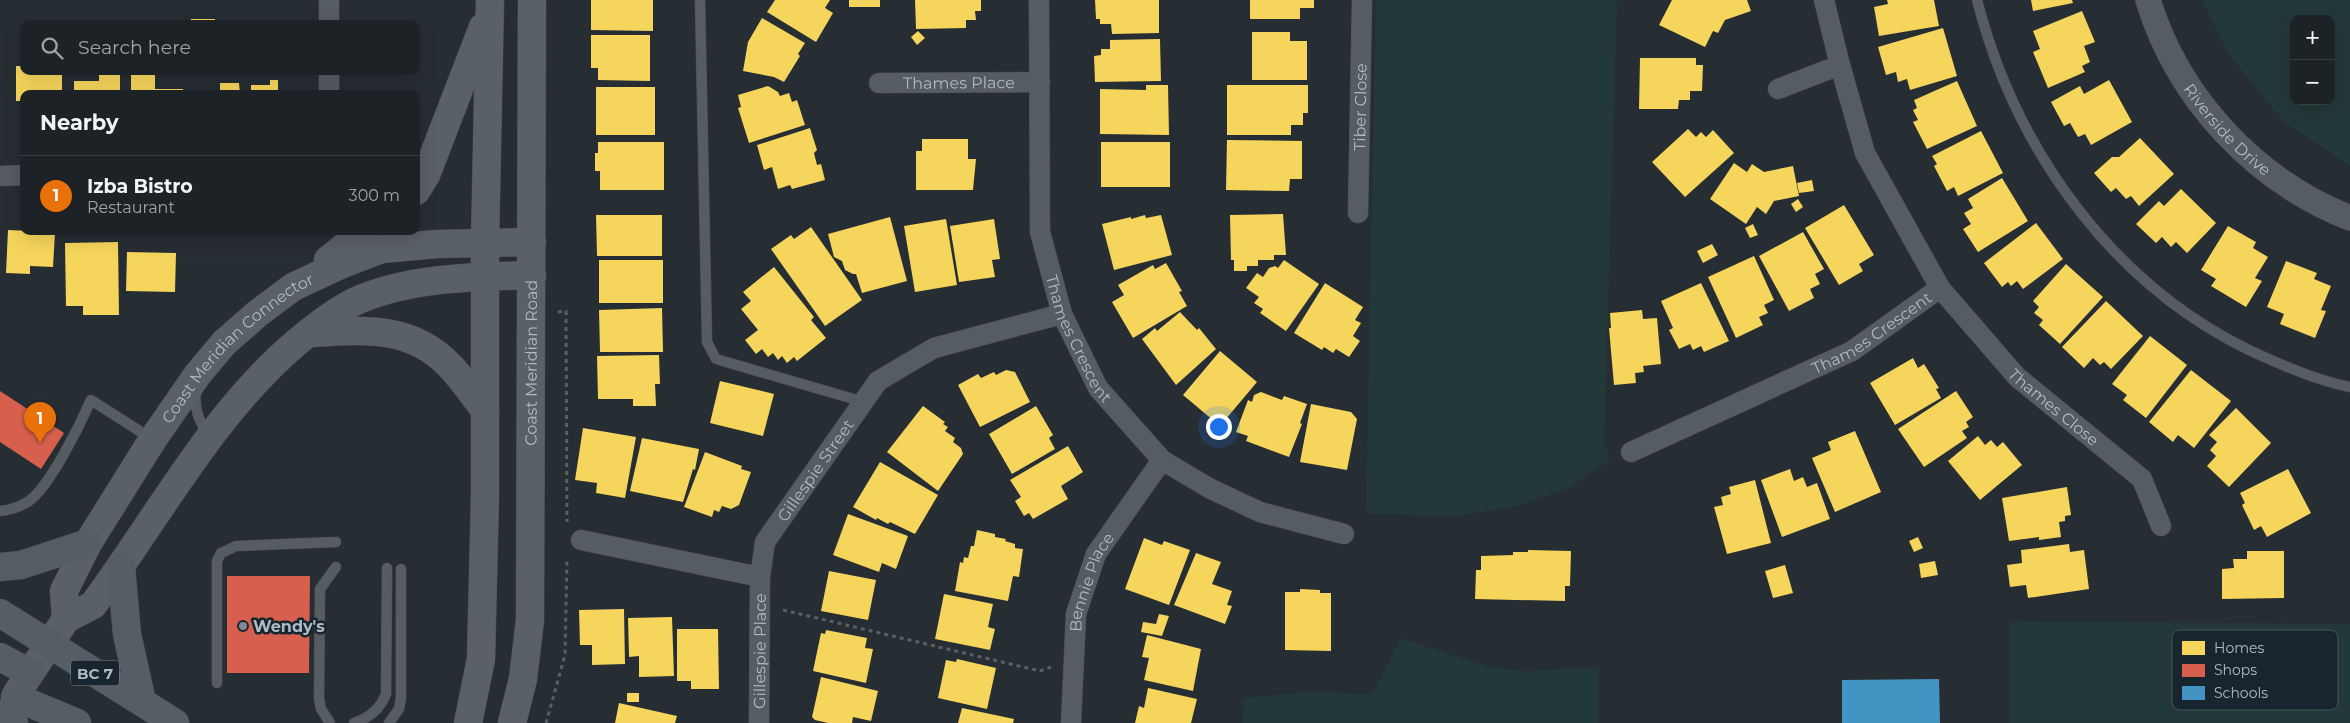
<!DOCTYPE html>
<meta charset="utf-8">
<style>
body{margin:0;font-family:Montserrat,sans-serif;background:#252a2e;color:#f1f3f6}
.controls{position:absolute;right:15px;top:15px;display:grid;overflow:hidden;border-radius:10px;box-shadow:0 5px 20px #0002}
.controls button{width:45px;height:45px;display:grid;place-items:center;padding:0;border:0;border-bottom:1px solid #3a3f43;background:#1c2226;color:#f1f3f6;font:25px sans-serif}
.you{position:absolute;left:1218px;top:426px;width:18px;height:18px;margin:-12px;border:4px solid #fff;border-radius:50%;background:#1a73e8;box-shadow:0 0 0 8px #1a73e833}
.badge{display:grid;place-items:center;width:32px;height:32px;border-radius:50%;background:#d93025;color:#fff;font-size:16px;font-weight:700}
.pin{position:absolute;translate:-50% -41px;filter:drop-shadow(0 1px 2px #0008)}
.pin::after{content:'';position:absolute;top:26px;width:18px;height:15px;background:inherit;clip-path:polygon(0 0,100% 0,50% 100%)}
.list{margin:0;padding:0;list-style:none}
h2{display:flex;justify-content:space-between;align-items:center;height:65px;margin:0;padding:0 20px;font-size:21px}
h2 small{font-size:16px;font-weight:400;color:#a0a4a7}
.list li{display:grid;grid-template-columns:32px 1fr auto;gap:15px;align-items:center;box-sizing:border-box;height:80px;padding:0 20px;border-top:1px solid #3a3f43}
.list b{display:block;font-size:19px;white-space:nowrap}
.list p{margin:0;font-size:16px;white-space:nowrap;color:#a0a4a7}
.list em{font-size:16px;font-style:normal;color:#a0a4a7}
.icon{flex:none;width:28px;height:28px;fill:none;stroke:currentColor;stroke-width:2;stroke-linecap:round;stroke-linejoin:round}
.map{position:relative;flex:none;width:2350px;height:723px;overflow:hidden}
.search{position:absolute;background:#1c2226;box-shadow:0 5px 20px #0002;left:20px;top:20px;width:400px;height:55px;display:flex;align-items:center;gap:12px;box-sizing:border-box;padding:0 18px;border-radius:10px;color:#a0a4a7;font-size:19px}
.panel{position:absolute;background:#1c2226;box-shadow:0 5px 20px #0002;left:20px;top:90px;width:400px;height:145px;border-radius:10px}
.map>svg:first-child{display:block}
.green{fill:#233838;fill-rule:evenodd}
.homes{fill:#f6d55c}
.shops{fill:#d6604d}
.schools{fill:#4393c3}
.lines{fill:none;stroke-linecap:round;stroke-linejoin:round}
.service-casing{stroke:#44494e;stroke-width:11}
.minor-casing{stroke:#44494e;stroke-width:21}
.tertiary-casing{stroke:#44494e;stroke-width:26}
.secondary-casing{stroke:#44494e;stroke-width:29}
.primary-casing{stroke:#434a50;stroke-width:29}
.path{stroke:#586064;stroke-width:3;stroke-dasharray:4 4;stroke-linecap:butt}
.service{stroke:#555c62;stroke-width:10}
.minor{stroke:#555c62;stroke-width:20}
.tertiary{stroke:#555c62;stroke-width:25}
.secondary{stroke:#596066;stroke-width:28}
.primary{stroke:#575d64;stroke-width:28}
.poi-dot{fill:#7e8993;stroke:#19252e;stroke-width:2}
.labels{text-anchor:middle;dominant-baseline:central;stroke-width:5;stroke-linejoin:round;paint-order:stroke}
.shield{fill:#19252e;stroke:#818e98;stroke-width:1}
.shield-label{font-size:15px;font-weight:bold;fill:#aebbc6}
.street-label{font-size:16px;fill:#aebbc6;stroke:#19252e}
.poi-label{font-size:16px;font-weight:bold;fill:#aebbc6;stroke:#19252e;text-anchor:start}
.key{fill:#19252e;stroke:#46525c;stroke-width:1}
.key-label{font-size:14px;fill:#aebbc6}
</style>
<div class="map">
<svg width="2350" height="723" viewBox="0 0 2350 723">
<rect width="100%" height="100%" fill="#262d33"/>
<path class="green" d="M1376 0H1617L1604 441 1610 460 1569 488 1522 505 1459 516 1366 514Z
M2202 0H2350V166L2283 121 2227 52ZM2294 19H2331V101H2294Z
M2010 621 2350 624V723H2009Z
M1400 638 1489 667 1522 671 1599 667 1598 723H1243L1244 698 1306 692 1373 694Z"/>
<path class="homes" d="M591 0H653V31L591 30Z
M775 0H830L825 8 833 13 816 42 767 12Z
M849 0H880V7H849Z
M915 0H981V11H975L976 20H966V28L916 29Z
M1095 0H1159V33L1112 34 1111 24H1100V19H1096Z
M1250 0H1314V8H1300V19H1250Z
M1672 0H1747L1751 11 1725 20 1718 33 1713 31 1705 47 1659 25Z
M1887 0H1934L1939 26 1879 36 1874 7 1888 4Z
M2031 0H2072L2073 3 2033 11Z
M2082 11 2095 42 2084 46 2090 62 2082 66 2085 72 2048 88 2033 52 2040 49 2033 31Z
M762 18 805 43 798 54 800 56 784 82 774 77 743 71 748 42Z
M191 19H215V24H191Z
M1943 28 1957 76 1910 90 1907 79 1898 82 1896 72 1886 75 1878 47Z
M918 31 925 38 917 45 911 37Z
M1252 32H1290V41H1307V80H1252Z
M591 35H650V81L598 80V68H591Z
M1160 39 1161 81 1095 82 1094 56 1101 55V49H1110V40Z
M1640 58H1696V65H1703L1702 91H1690V100H1679L1678 109H1639Z
M16 66H24V71H62V94H24V101H16Z
M99 71H120V94H74V81H99Z
M131 73H155V89H183V94H131Z
M270 80H278V94H251V85H270Z
M2109 80 2132 122 2091 145 2085 134 2078 137 2070 123 2064 126 2051 102 2080 86 2084 94Z
M1957 81 1977 126 1927 149 1913 122 1918 120 1913 110 1917 108 1914 100Z
M220 83H239L240 94H220Z
M1146 85H1168L1169 135 1100 134V89L1146 90Z
M1227 85H1308V113H1303V125H1291V135H1227Z
M768 86 778 92 780 96 789 93 792 102 797 100 805 125 749 143 738 108 741 107 738 95Z
M596 87H655V135H596Z
M810 128 817 150 814 153 817 165 821 164 825 180 792 189 790 185 778 189 772 167 764 170 757 145Z
M1688 129 1696 137 1701 132 1706 137 1713 130 1734 153 1685 197 1652 162Z
M1981 131 2003 173 1958 196 1954 187 1947 191 1934 166 1937 164 1932 156Z
M2140 138 2174 174 2139 206 2131 196 2126 199 2116 188 2111 192 2094 173 2112 157H2119Z
M922 139H968V159H976L973 190H916V151H922Z
M1227 140 1302 141V179H1290L1289 191 1226 190Z
M598 142H664V190H600V171H595V153H598Z
M1101 142H1170V187H1101Z
M1734 163 1747 172 1752 164 1764 172 1793 166 1799 196 1774 201 1766 214 1757 207 1746 224 1710 199Z
M2002 178 2028 221 1978 252 1963 229 1971 224 1964 213 1973 208 1968 199Z
M1812 180 1814 191 1799 193 1797 183Z
M2181 189 2216 223 2187 253 2176 242 2171 247 2162 237 2156 243 2136 224 2159 201 2164 206Z
M1798 199 1803 207 1796 212 1791 204Z
M1844 205 1874 255 1859 264 1863 271 1839 285 1805 228Z
M1283 214 1286 255H1274V260H1258V266H1247V271H1234V260H1231L1230 215Z
M596 215H662V256H597Z
M1145 215 1146 218 1161 215 1172 255 1114 270 1102 224 1131 217V219Z
M890 217 907 281 862 293 856 274H853L845 270 842 261 834 257 828 234Z
M946 219 957 285 915 292 904 226Z
M994 219 1000 259 992 260 995 277 959 282 950 226Z
M2036 223 2063 259 2023 289 2017 281 2011 286 2008 282 2002 287 1984 263Z
M1753 224 1758 235 1750 238 1745 228Z
M2228 226 2256 242 2253 248 2268 257 2255 278 2262 281 2246 307 2211 286 2216 279 2201 270Z
M811 227 862 300 825 326 771 249 791 235 794 239Z
M8 230 55 232 53 267 30 266V274L6 273Z
M1803 232 1824 269 1815 274 1820 284 1810 289 1814 298 1789 311 1759 256Z
M118 242 119 315H83V306H66L65 243Z
M1712 244 1718 255 1703 263 1697 251Z
M127 252 176 253 175 292 126 291Z
M1754 256 1774 300 1764 305 1768 313 1759 317 1763 325 1736 338 1708 277Z
M599 260H663V303H599Z
M1284 260 1319 284 1286 331 1260 313 1263 309 1254 303 1259 297 1246 288 1257 273 1263 277 1269 268 1275 266 1278 268Z
M2286 261 2317 273 2314 279 2331 286 2321 310 2326 311 2315 338 2280 324 2284 314 2267 307Z
M1166 263 1182 291 1179 292 1187 306 1133 338 1112 302 1124 295 1118 285 1153 265 1155 269Z
M2066 264 2103 297 2060 344 2039 325 2043 320 2034 313 2039 307 2033 301Z
M774 267 814 317 811 320 826 338 797 361 794 357 787 363 782 356 778 360 773 353 768 357 762 349 756 354 745 340 758 330 741 309 751 301 743 292Z
M1325 283 1363 307 1355 320 1361 323 1353 336 1360 341 1349 357 1336 349 1333 353 1324 347 1322 350 1294 333Z
M1701 283 1729 341 1704 352 1701 346 1693 350 1690 344 1679 349 1669 330 1673 328 1661 301Z
M2106 301 2143 336 2111 369 2104 362 2100 365 2093 358 2084 368 2062 347Z
M662 308 663 352H600L599 310Z
M1642 310 1643 319 1657 318 1661 364 1643 366 1644 372 1635 373 1636 383 1614 385 1609 328H1611L1610 313Z
M1180 312 1197 330 1199 328 1216 349 1176 385 1142 339 1155 328 1157 331Z
M2150 336 2187 365 2146 418 2123 400 2127 395 2112 384Z
M1220 351 1257 382 1220 426 1183 395Z
M659 355 660 384H655L656 406H633V399H598L597 356Z
M1913 358 1918 368 1924 364 1939 388 1936 389 1941 398 1895 425 1870 383Z
M1006 370 1015 372 1030 402 980 427 958 385 978 374 981 378 994 372 996 375Z
M2191 370 2231 401 2194 448 2178 435 2173 442 2149 422Z
M720 381 774 394 763 436 710 423Z
M1956 391 1973 417 1966 422 1969 427 1962 431 1967 438 1924 467 1898 429Z
M1261 392 1282 400 1284 396 1307 404 1300 423 1302 424 1289 457 1246 441 1248 436 1236 432 1248 400 1252 402 1254 395Z
M1311 404 1351 412 1357 419 1347 470 1300 462Z
M923 406 945 422 943 424 948 427 945 431 955 438 953 442 961 448 963 454 938 491 887 452Z
M1036 406 1053 435 1049 438 1055 449 1012 474 989 434Z
M2236 408 2271 443 2229 487 2207 466 2216 456 2210 450 2217 442 2209 435Z
M583 428 636 437 625 498 596 493 597 483 575 480Z
M1855 431 1881 492 1835 512 1812 458 1831 450 1828 442Z
M1978 436 1985 445 1991 440 1997 447 2003 442 2022 465 1980 500 1948 461Z
M642 438 699 449 695 470 693 469 683 502 630 491Z
M1068 446 1083 472 1061 486 1068 499 1033 519 1029 513 1024 516 1015 501 1021 497 1010 480Z
M705 452 742 466 741 469 751 472 739 505 731 509 722 506 719 512 714 510 712 517 684 507Z
M880 462 938 495 915 534 890 522 888 524 877 518 876 520 853 507Z
M1790 469 1794 481 1803 477 1807 487 1817 483 1830 519 1782 537 1761 480Z
M2288 469 2311 513 2267 537 2261 526 2254 530 2242 505 2245 503 2240 493Z
M1755 480 1771 543 1727 554 1714 507 1723 505 1721 497 1731 494 1729 487Z
M2067 487 2071 515 2065 516V521L2059 522 2061 537 2039 540V537L2009 541 2002 498Z
M848 514 908 536 896 569 882 563 879 572 833 555Z
M977 530 995 534V537L1006 539 1005 541 1015 544V548L1023 549 1019 577 1013 576 1008 601 955 591 960 562 963 563 964 557 968 558 971 546H974Z
M1918 537 1923 548 1914 552 1909 541Z
M1144 538 1162 545 1164 541 1190 550 1169 605 1125 589Z
M2069 544 2070 552 2084 550 2089 589 2028 598 2026 585 2010 587 2007 565 2022 563 2021 550Z
M1528 550 1571 551 1570 586H1565V601L1475 599 1476 570H1481V556L1513 555V552H1528Z
M2247 551H2284V598L2222 599V569L2234 568 2233 559H2247Z
M1196 553 1221 562 1212 584 1232 591 1227 605 1232 606 1225 624 1174 605Z
M1935 561 1938 575 1921 578 1919 564Z
M1785 565 1793 593 1773 598 1765 571Z
M829 571 876 580 868 620 821 611Z
M1300 589 1320 590V593H1331V651L1285 650V592H1300Z
M944 594 993 604 988 627 995 629 990 650 935 639Z
M624 609 625 664 592 665V645H580L579 610Z
M1159 614 1169 616 1162 636 1141 632 1143 622 1156 624Z
M672 617 674 676 639 677V656L629 657 628 618Z
M677 629H718L719 689H691V681H677Z
M826 630 867 638 865 648 873 649 866 683 813 671 821 633 825 634Z
M1147 635 1201 649 1193 691 1144 680 1149 658 1142 657Z
M957 659 996 668 987 709 938 698 946 660 956 662Z
M821 677 878 691 871 721 853 717 852 723H828L815 720 812 717Z
M1148 688 1197 699 1191 723H1135L1139 706 1144 708Z
M627 693H639V702H627Z
M619 703 677 716 675 723H615Z
M962 708 1014 719 1013 723H958Z"/>
<path class="shops" d="M0 391 64 433 41 469 0 442Z
M227 576H310L309 673H227Z"/>
<path class="schools" d="M1939 679 1940 723H1842V680Z"/>
<g class="lines">
<g class="service-casing">
<path id="service" d="M700 0 707 342 716 359 864 402
M1977 0C2017 156 2120 296 2271 360 2296 371 2323 382 2350 387
M196 390C194 408 198 420 208 434
M0 511C10 510 20 507 29 501 50 486 80 425 91 400L152 439
M217 683V561L221 553 236 546 336 542
M330 723 321 709 319 698 320 589 336 567
M354 723C369 718 380 710 386 694L387 568
M389 723 399 709 401 697V569"/>
</g>
<g class="minor-casing">
<g id="minor">
<path id="s1" d="M1039 0 1040 232 1062 314 1098 388 1162 460 1209 488 1260 512 1344 534"/>
<path id="s2" d="M1824 0 1840 65 1865 153 1940 288 2017 377 2142 479 2161 526"/>
<path d="M329 24V0"/>
<path id="s3" d="M879 83 1040 82"/>
<path d="M1778 89 1840 65"/>
<path d="M329 94V71"/>
<path d="M0 176 24 175"/>
<path id="s4" d="M1358 213 1362 0"/>
<path id="s5" d="M1631 452 1852 351 1940 288"/>
<path d="M581 540 760 577"/>
<path id="s6" d="M759 723 760 577 765 542 878 381 934 348 1062 314"/>
<path id="s7" d="M1071 723 1076 614 1096 554 1162 460"/>
</g>
</g>
<g class="tertiary-casing">
<g id="tertiary">
<path id="s8" d="M2148 0C2178 98 2254 180 2350 218"/>
</g>
</g>
<g class="secondary-casing">
<g id="secondary">
<path d="M416 191 426 175 483 27"/>
<path d="M328 260 364 231"/>
<path d="M308 333C360 331 408 323 449 365 462 378 473 395 485 410"/>
<path id="s9" d="M66 619 64 591 88 543 153 439 198 374 224 343 257 314 293 287 340 265 382 249 437 244 532 242"/>
<path d="M17 693 66 619 93 605C159 516 212 414 297 342 315 327 335 311 356 301 410 277 474 277 532 275"/>
<path d="M468 723 481 659 485 494V243L490 0"/>
<path id="s10" d="M512 723 523 679 530 620 532 0"/>
</g>
</g>
<g class="primary-casing">
<path id="primary" d="M0 567 21 565 88 543
M121 567 127 634 142 702
M0 613 175 723
M0 657 30 673
M15 697 77 723
M0 714 14 723"/>
</g>
<path class="path" d="M558 312 566 311 567 522
M783 610 1040 671 1051 667
M546 723 565 655 567 559"/>
<use href="#service" class="service"/>
<use href="#minor" class="minor"/>
<use href="#tertiary" class="tertiary"/>
<use href="#secondary" class="secondary"/>
<use href="#primary" class="primary"/>
</g>
<circle class="poi-dot" cx="243" cy="626" r="5"/>
<g class="labels">
<rect class="shield" x="71" y="660.5" width="48" height="25" rx="4"/>
<g class="shield-label">
<text x="95" y="673">BC 7</text>
</g>
<g class="street-label">
<text stroke="none"><textPath href="#s3" startOffset="80">Thames Place</textPath></text>
<text stroke="none"><textPath href="#s4" startOffset="106">Tiber Close</textPath></text>
<text stroke="none"><textPath href="#s8" startOffset="154">Riverside Drive</textPath></text>
<text stroke="none"><textPath href="#s5" startOffset="269">Thames Crescent</textPath></text>
<text stroke="none"><textPath href="#s1" startOffset="346">Thames Crescent</textPath></text>
<text stroke="none"><textPath href="#s9" startOffset="330">Coast Meridian Connector</textPath></text>
<text stroke="none"><textPath href="#s10" startOffset="362">Coast Meridian Road</textPath></text>
<text stroke="none"><textPath href="#s2" startOffset="478">Thames Close</textPath></text>
<text stroke="none"><textPath href="#s6" startOffset="269">Gillespie Street</textPath></text>
<text stroke="none"><textPath href="#s7" startOffset="144">Bennie Place</textPath></text>
<text stroke="none"><textPath href="#s6" startOffset="72">Gillespie Place</textPath></text>
</g>
<g class="poi-label">
<text x="253" y="626">Wendy's</text>
</g>
</g>
<rect x="2172" y="630" width="166" height="80" rx="8" class="key"/>
<rect x="2182" y="641" width="23" height="14" fill="#f6d55c"/>
<rect x="2182" y="664" width="23" height="13" fill="#d6604d"/>
<rect x="2182" y="686" width="23" height="14" fill="#4393c3"/>
<g class="key-label">
<text x="2214" y="653">Homes</text>
<text x="2214" y="675">Shops</text>
<text x="2214" y="698">Schools</text>
</g>
</svg>
<div class="controls">
<button>+</button>
<button>−</button>
</div>
<div class="you"></div>
<div class="pin badge" style="left:40px;top:443px;background:#e8710a">1</div>
<div class="search"><svg class="icon" aria-label="search" viewBox="0 0 24 24"><circle cx="10" cy="10" r="6"/><path d="M15 15l6 6"/></svg>Search here</div>
<section class="panel">
<h2>Nearby<small></small></h2>
<ul class="list">
<li><span class="badge" style="background:#e8710a">1</span><div><b>Izba Bistro</b><p>Restaurant</p></div><em>300 m</em></li>
</ul>
</section>
</div>
